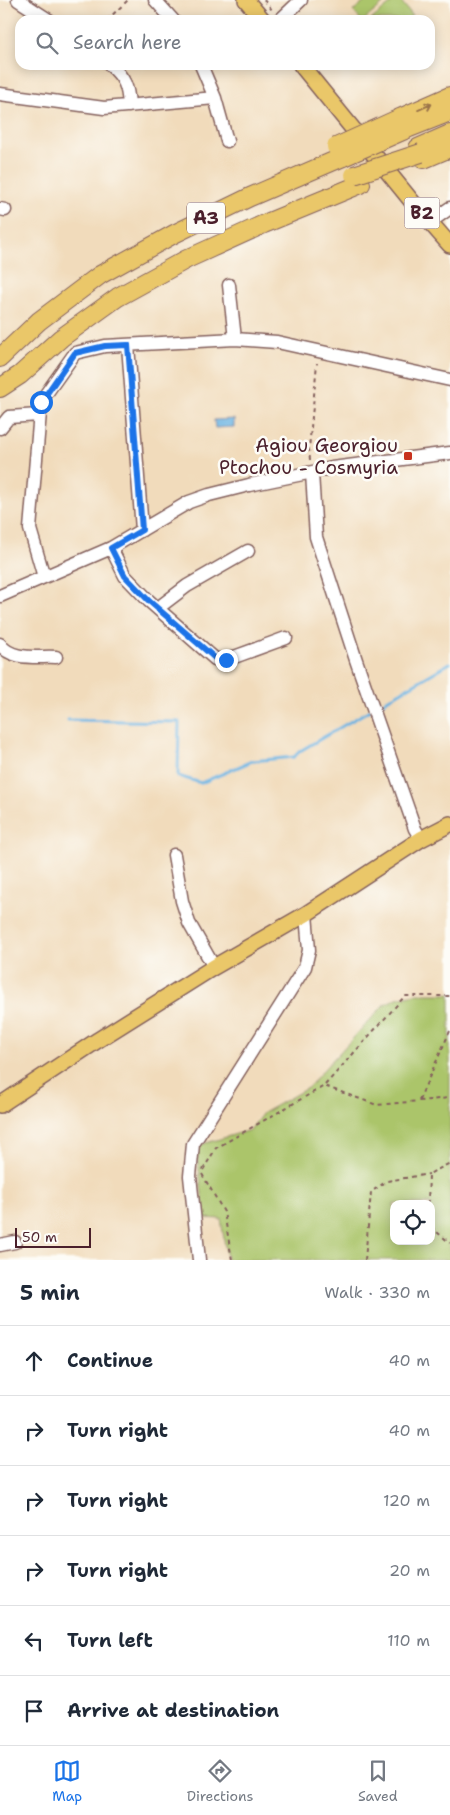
<!DOCTYPE html>
<meta charset="utf-8">
<style>
body{margin:0;font-family:"Shantell Sans",sans-serif;background:#f6f6f7;color:#1f2937}
.controls{position:absolute;right:15px;bottom:15px;display:grid;overflow:hidden;border-radius:10px;box-shadow:0 2px 12px #0003}
.controls button{width:45px;height:45px;display:grid;place-items:center;padding:0;border:0;border-bottom:1px solid #e0e1e3;background:#fff;color:#1f2937;font:25px sans-serif}
.scale{position:absolute;left:15px;bottom:12px;width:76px;box-sizing:border-box;padding-left:5px;border:2px solid #4a1f2b;border-top:0;font-size:14px;line-height:18px;white-space:nowrap;color:#4a1f2b;-webkit-text-stroke:4px #fdfcf7;paint-order:stroke}
.stop{position:absolute;width:15px;height:15px;margin:-11px;border:4px solid #1a73e8;border-radius:50%;background:#fff}
.stop.end{background:#1a73e8;border-color:#fff;box-shadow:0 1px 5px #0008}
.list{margin:0;padding:0;list-style:none}
h2{display:flex;justify-content:space-between;align-items:center;height:65px;margin:0;padding:0 20px;font-size:21px}
h2 small{font-size:16px;font-weight:400;color:#747a83}
.list li{display:grid;grid-template-columns:32px 1fr auto;gap:15px;align-items:center;box-sizing:border-box;height:70px;padding:0 20px;border-top:1px solid #e0e1e3}
.list b{display:block;font-size:19px;white-space:nowrap}
.list em{font-size:16px;font-style:normal;color:#747a83}
.icon{flex:none;width:28px;height:28px;fill:none;stroke:currentColor;stroke-width:2;stroke-linecap:round;stroke-linejoin:round}
.map{position:relative;flex:none;width:450px;height:1260px;overflow:hidden}
.search{position:absolute;background:#fff;box-shadow:0 2px 12px #0003;left:15px;right:15px;top:15px;height:55px;display:flex;align-items:center;gap:12px;box-sizing:border-box;padding:0 18px;border-radius:15px;color:#747a83;font-size:19px}
.sheet{height:485px;background:#fff}
nav{display:flex;justify-content:space-around;align-items:center;box-sizing:border-box;height:70px;border-top:1px solid #e0e1e3;background:#fff;font-size:14px;color:#747a83}
nav a{display:grid;justify-items:center;gap:2px}
nav .on{color:#1a73e8}
.map>svg:first-child{display:block}
.green{fill:#abc56b;stroke:#7a724b;fill-rule:evenodd}
.water{fill:#6ab3e2;stroke:#5a6986}
.lines{fill:none;stroke-linecap:round;stroke-linejoin:round}
.stream{stroke:#6ab3e2;stroke-width:3}
.minor-casing{stroke:#84615d;stroke-width:15}
.major-casing{stroke:#84615d;stroke-width:18}
.highway-casing{stroke:#84615d;stroke-width:20}
.path{stroke:#84615d;stroke-width:2;stroke-dasharray:4 4;stroke-linecap:butt}
.minor{stroke:#fff;stroke-width:12}
.major{stroke:#eac769;stroke-width:15}
.highway{stroke:#eac769;stroke-width:18}
.highway-bridge-casing{stroke:#84615d;stroke-width:20;stroke-linecap:butt}
.highway-bridge{stroke:#eac769;stroke-width:18}
.oneway{stroke:#9a734a}
.route{stroke:#1a73e8;stroke-width:6}
.poi-dot{fill:#c8321e;stroke:#fdfcf7;stroke-width:2}
.labels{text-anchor:middle;dominant-baseline:central;stroke-width:5;stroke-linejoin:round;paint-order:stroke}
.shield{fill:#fdfcf7;stroke:#806168;stroke-width:1}
.shield-label{font-size:18px;font-weight:bold;fill:#4a1f2b}
.poi-label{font-size:19px;fill:#4a1f2b;stroke:#fdfcf7;text-anchor:end}
</style>
<div class="map">
<svg width="450" height="1260" viewBox="0 0 450 1260">
<rect width="100%" height="100%" fill="#fdfcf7"/>
<filter id="ink" filterUnits="userSpaceOnUse"><feTurbulence type="fractalNoise" baseFrequency=".02" numOctaves="2"/><feDisplacementMap in="SourceGraphic" scale="10" xChannelSelector="R" yChannelSelector="G"/><feConvolveMatrix kernelMatrix="1 2 1 2 8 2 1 2 1" color-interpolation-filters="sRGB"/></filter>
<filter id="wash" filterUnits="userSpaceOnUse"><feTurbulence type="fractalNoise" baseFrequency=".0096" numOctaves="4" result="noise"/><feDisplacementMap in="SourceGraphic" scale="20" xChannelSelector="R" yChannelSelector="G"/><feGaussianBlur stdDeviation="1.12" result="paint"/><feColorMatrix in="noise" values="0 0 0 0 0 0 0 0 0 0 0 0 0 0 0 0 0 1.4 0 .05"/><feComposite in="paint" operator="in"/></filter>
<g filter="url(#wash)">
<rect width="100%" height="100%" fill="#f1dbbb"/>
<path class="green" d="M367 0H379L383 4 364 20H361L353 11Z
M395 0H400L412 15 407 20H371Z
M415 994H450V1260H227L221 1219 205 1218 196 1146 250 1130 263 1113 309 1087 324 1069 385 1004 397 998ZM394 1204H431V1241H394Z"/>
<path class="water" d="M234 419V427L215 428 214 420Z"/>
<g class="lines">
<path class="stream" d="M375 707 450 663
M68 720 179 722 178 776 201 783 252 761 294 757 300 751 370 710"/>
</g>
</g>
<g filter="url(#ink)">
<g class="lines">
<g class="minor-casing">
<path id="minor" d="M18 0 49 20
M155 0 173 20
M280 20 301 0
M110 65C125 78 128 87 129 106
M201 65 215 98 227 141
M0 94 104 108 215 98
M0 209 5 210
M430 222 450 208
M229 285 235 339
M128 345 142 530
M0 428 9 417 39 415
M312 473 316 537 356 660 415 829 421 839
M111 548 125 576 149 601 215 659 226 660 286 638
M44 577 30 529 41 401 75 353 105 346 235 339 277 342 450 380
M0 596 111 548 189 502 209 495 249 485 332 468 450 453
M158 608 187 586 248 551
M0 644C11 661 38 656 56 657
M174 855 182 901 189 923 214 967
M0 1245 15 1242
M199 1260 190 1176 193 1144 305 967 309 950 306 914"/>
</g>
<g class="major-casing">
<path id="major" d="M246 0 263 20
M301 65 414 204 450 245
M0 1105 98 1040 214 967 306 914 421 839 450 824"/>
</g>
<g class="highway-casing">
<path id="highway" d="M400 118 450 96
M407 129 450 112
M418 148 450 134
M424 159 450 148
M0 358 39 321 100 275 174 234 250 197 343 157
M0 388 20 375 61 338 118 297 187 259 264 224 361 184"/>
</g>
<path class="path" d="M264 0 272 10
M107 20 128 0
M310 460 309 449 317 363
M325 1085 405 996H450
M419 1100 450 1031
M203 1170 216 1148 324 1086 377 1105 450 1098
M202 1174 224 1212 232 1260
M428 1204 429 1174 450 1163
M431 1227 450 1243
M365 1260 371 1192 387 1181 429 1174"/>
<use href="#minor" class="minor"/>
<use href="#major" class="major"/>
<use href="#highway" class="highway"/>
<g class="highway-bridge-casing">
<path id="highway-bridge" d="M336 147 400 118
M343 157 407 129
M354 175 421 153"/>
</g>
<use href="#highway-bridge" class="highway-bridge"/>
</g>
<defs><path id="oneway-shaft" d="M-6 0H5M1.5-3L5.5 0L1.5 3" fill="none" stroke-width="1.6" stroke-linecap="round" stroke-linejoin="round" transform="scale(1.25)"/></defs>
<use class="oneway" href="#oneway-shaft" transform="translate(425 107) rotate(-24)"/>
</g>
<g class="lines" filter="url(#ink)">
<path class="route" d="M41 402 75 353 105 346 128 345 142 530 111 548 125 576 149 601 216 659 226 660"/>
</g>
<rect class="poi-dot" x="403" y="451" width="10" height="10" rx="2.5"/>
<g class="labels">
<g class="shield">
<rect x="404.5" y="197.5" width="35" height="31" rx="4"/>
<rect x="187" y="202.5" width="38" height="31" rx="4"/>
</g>
<g class="shield-label">
<text x="422" y="213">B2</text>
<text x="206" y="218">A3</text>
</g>
<g class="poi-label">
<text x="398" y="445">Agiou Georgiou<tspan x="398" dy="22">Ptochou - Cosmyria</tspan></text>
</g>
</g>
</svg>
<div class="controls">
<button><svg class="icon" aria-label="locate" viewBox="0 0 24 24"><circle cx="12" cy="12" r="6"/><path d="M12 2v4M12 18v4M2 12h4M18 12h4"/></svg></button>
</div>
<div class="scale">50 m</div>
<div class="stop" style="left:41px;top:402px"></div>
<div class="stop end" style="left:226px;top:660px"></div>
<div class="search"><svg class="icon" aria-label="search" viewBox="0 0 24 24"><circle cx="10" cy="10" r="6"/><path d="M15 15l6 6"/></svg>Search here</div>
</div>
<section class="sheet">
<h2>5 min<small>Walk · 330 m</small></h2>
<ul class="list">
<li><svg class="icon" aria-label="ahead" viewBox="0 0 24 24"><path d="M12 20V5M6 11l6-6 6 6"/></svg><div><b>Continue</b></div><em>40 m</em></li>
<li><svg class="icon" aria-label="right" viewBox="0 0 24 24"><path d="M7 20v-9h11M14 6l5 5-5 5"/></svg><div><b>Turn right</b></div><em>40 m</em></li>
<li><svg class="icon" aria-label="right" viewBox="0 0 24 24"><path d="M7 20v-9h11M14 6l5 5-5 5"/></svg><div><b>Turn right</b></div><em>120 m</em></li>
<li><svg class="icon" aria-label="right" viewBox="0 0 24 24"><path d="M7 20v-9h11M14 6l5 5-5 5"/></svg><div><b>Turn right</b></div><em>20 m</em></li>
<li><svg class="icon" aria-label="left" viewBox="0 0 24 24"><path d="M17 20v-9H6M10 6l-5 5 5 5"/></svg><div><b>Turn left</b></div><em>110 m</em></li>
<li><svg class="icon" aria-label="arrive" viewBox="0 0 24 24"><path d="M6 21V4h12l-3 4 3 4H6"/></svg><div><b>Arrive at destination</b></div></li>
</ul>
</section>
<nav>
<a class="on"><svg class="icon" aria-label="map" viewBox="0 0 24 24"><path d="M3 6l6-2 6 2 6-2v14l-6 2-6-2-6 2zM9 4v14M15 6v14"/></svg>Map</a>
<a><svg class="icon" aria-label="directions" viewBox="0 0 24 24"><path d="M12 3l9 9-9 9-9-9zM9 14v-3h6M13 9l2 2-2 2"/></svg>Directions</a>
<a><svg class="icon" aria-label="saved" viewBox="0 0 24 24"><path d="M7 4h10v16l-5-4-5 4z"/></svg>Saved</a>
</nav>
